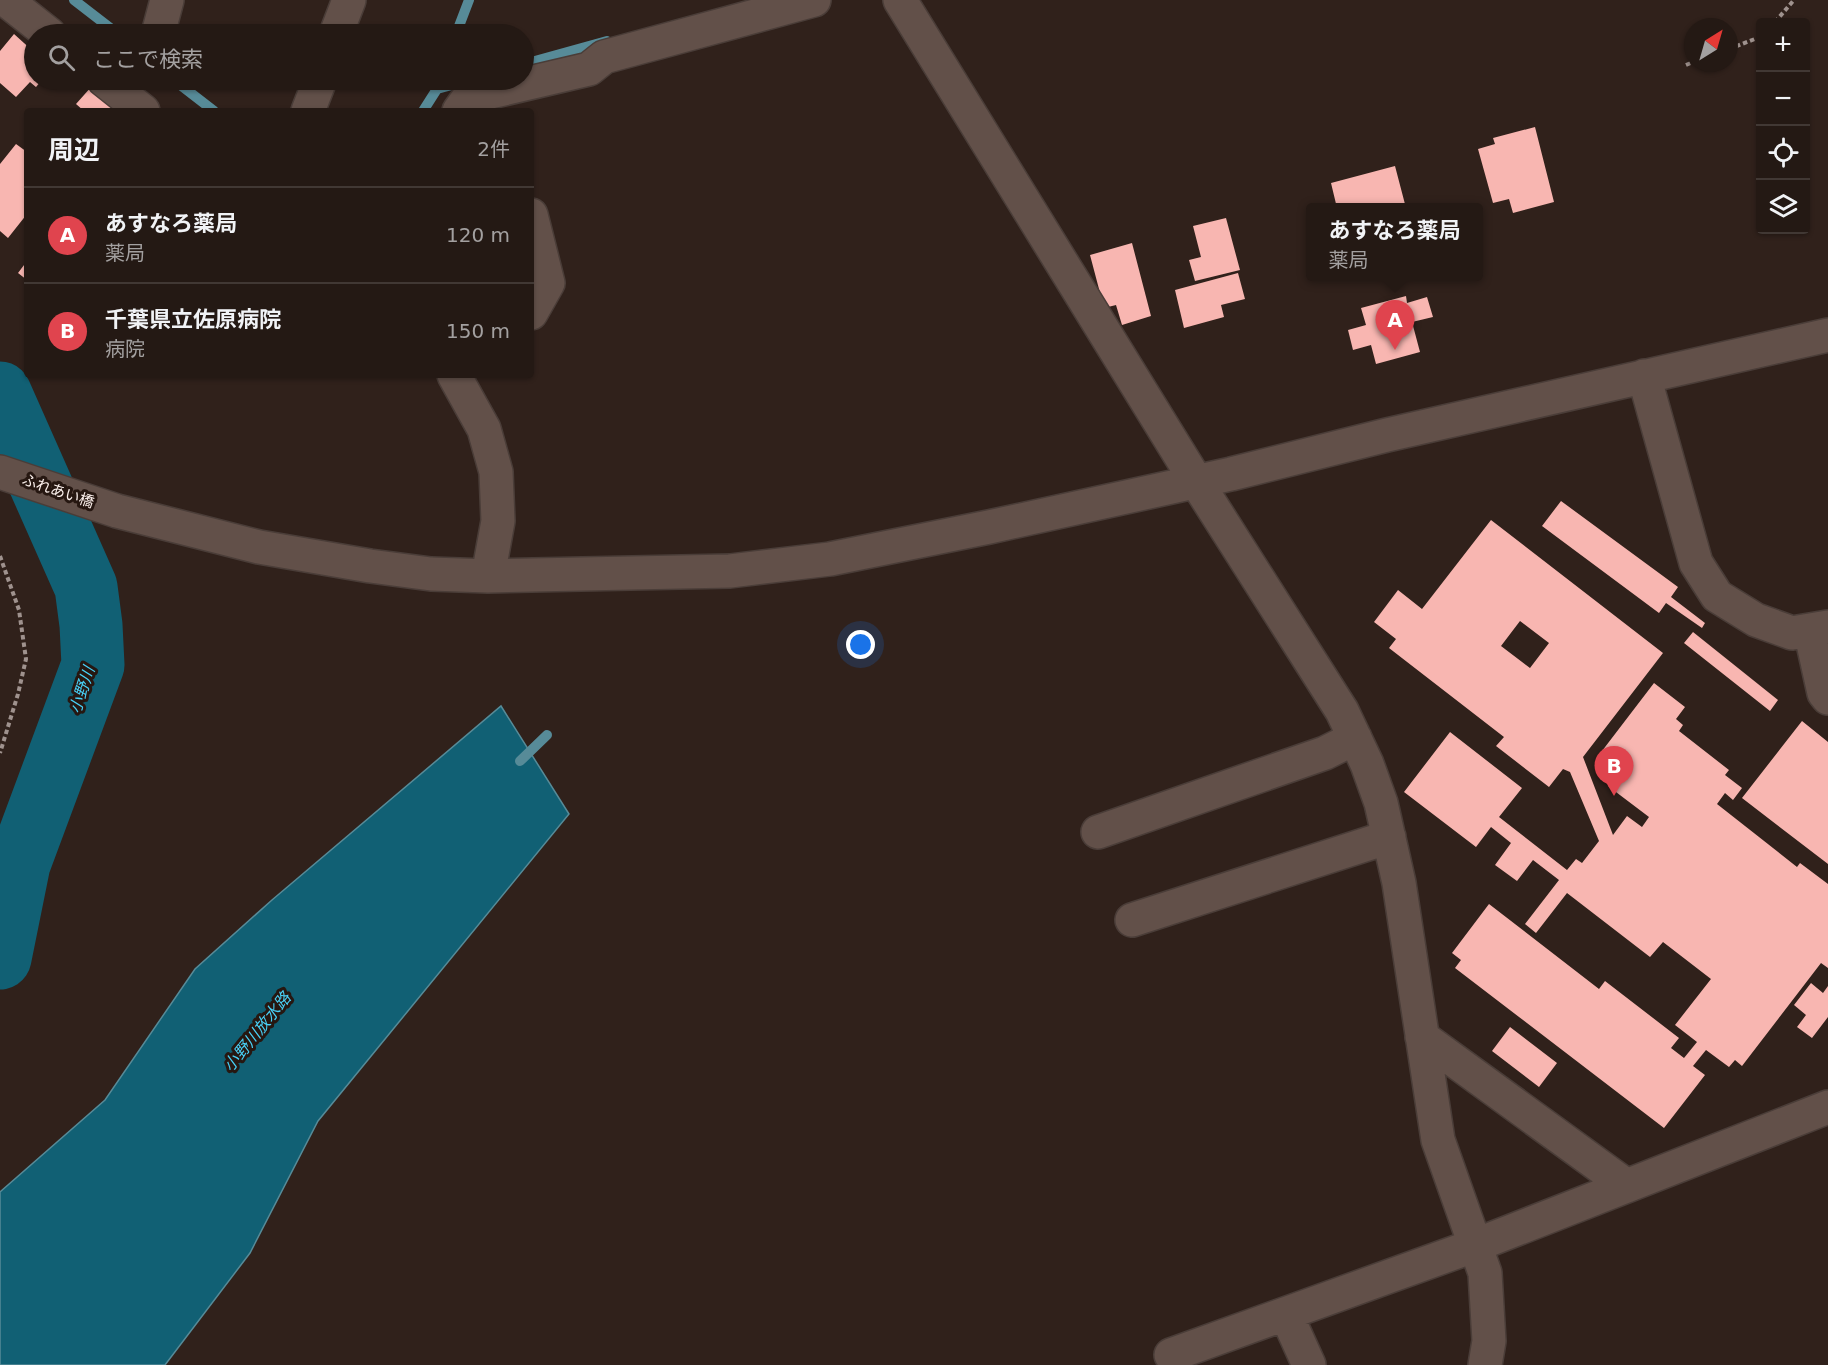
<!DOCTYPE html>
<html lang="ja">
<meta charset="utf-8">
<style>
body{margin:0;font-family:"DejaVu Sans","Noto Sans JP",sans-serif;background:#2c221d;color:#f1f3f6}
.controls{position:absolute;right:18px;top:18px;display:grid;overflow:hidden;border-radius:6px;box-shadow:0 2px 4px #0004}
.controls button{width:54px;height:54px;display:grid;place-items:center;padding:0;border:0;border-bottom:2px solid #413834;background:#241914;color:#f1f3f6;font:30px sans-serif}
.compass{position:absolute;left:1684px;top:18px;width:54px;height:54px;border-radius:50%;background:#241914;box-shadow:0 2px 4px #0004;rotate:37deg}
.you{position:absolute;left:861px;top:645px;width:21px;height:21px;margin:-15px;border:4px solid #fff;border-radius:50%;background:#1a73e8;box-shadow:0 0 0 9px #1a73e833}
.badge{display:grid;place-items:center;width:39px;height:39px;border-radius:50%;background:#a9b0fc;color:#fff;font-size:20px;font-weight:700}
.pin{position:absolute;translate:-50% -50px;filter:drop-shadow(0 2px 3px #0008)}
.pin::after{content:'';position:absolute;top:32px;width:21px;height:18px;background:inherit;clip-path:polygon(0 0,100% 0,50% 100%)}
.popup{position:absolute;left:1306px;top:203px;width:177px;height:78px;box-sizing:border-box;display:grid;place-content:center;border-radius:6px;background:#241914;filter:drop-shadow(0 2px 4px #0005);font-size:20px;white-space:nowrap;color:#a3a0a0}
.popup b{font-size:22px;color:#f1f3f6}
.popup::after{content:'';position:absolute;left:50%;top:100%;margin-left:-12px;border:12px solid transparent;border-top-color:#241914}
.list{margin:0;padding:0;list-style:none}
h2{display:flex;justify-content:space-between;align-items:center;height:78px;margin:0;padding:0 24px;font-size:26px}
h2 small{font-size:20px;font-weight:400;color:#a3a0a0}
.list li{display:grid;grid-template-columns:39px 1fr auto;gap:18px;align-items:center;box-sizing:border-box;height:96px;padding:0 24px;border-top:2px solid #413834}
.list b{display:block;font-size:22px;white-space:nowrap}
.list p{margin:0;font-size:20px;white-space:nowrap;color:#a3a0a0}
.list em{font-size:20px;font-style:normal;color:#a3a0a0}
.icon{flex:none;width:33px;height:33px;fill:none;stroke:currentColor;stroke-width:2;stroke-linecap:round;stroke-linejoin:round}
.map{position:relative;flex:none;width:1828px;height:1365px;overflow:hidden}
.search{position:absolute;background:#241914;box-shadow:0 2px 4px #0004;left:24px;top:24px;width:510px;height:66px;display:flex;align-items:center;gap:15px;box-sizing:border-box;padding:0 21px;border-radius:33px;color:#a3a0a0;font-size:22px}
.panel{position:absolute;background:#241914;box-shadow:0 2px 4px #0004;left:24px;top:108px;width:510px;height:270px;border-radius:6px}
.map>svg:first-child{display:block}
.water{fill:#116074;stroke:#578b98;stroke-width:1.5}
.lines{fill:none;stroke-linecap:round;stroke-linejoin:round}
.stream{stroke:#578b98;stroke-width:10}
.river{stroke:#116074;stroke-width:63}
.building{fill:#f8b6b1;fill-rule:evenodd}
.minor-casing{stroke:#4a3d38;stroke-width:36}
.path{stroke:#9f928e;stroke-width:4;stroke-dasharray:4.5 3;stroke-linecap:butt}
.minor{stroke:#625049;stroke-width:33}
.labels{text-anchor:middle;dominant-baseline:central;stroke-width:6;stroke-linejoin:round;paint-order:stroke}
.street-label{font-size:15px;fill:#fbf0ec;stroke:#261711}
.water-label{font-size:16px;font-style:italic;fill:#48d1f7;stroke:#261711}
</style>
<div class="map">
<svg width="1828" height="1365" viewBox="0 0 1828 1365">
<rect width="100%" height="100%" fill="#30211b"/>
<path class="water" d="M501 706 569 814 318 1121 250 1253 165 1365H0V1192L105 1100 195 969 272 900Z"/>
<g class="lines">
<path class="stream" d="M74 0 118 34
M456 34 469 0
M524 64 607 41
M174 80 214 111
M423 111 437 89 470 80
M520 761 547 735"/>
<path class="river" d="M0 393 86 587 91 625 93 665 19 864 0 958"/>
</g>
<path class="building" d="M14 34 34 52V80H42L36 87 30 82 16 97 0 83V51Z
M92 86 120 111H84L76 104Z
M1535 127 1554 202 1513 213 1509 199 1493 203 1478 149 1495 144 1493 138Z
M16 144 27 152V214L8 238 0 231V164Z
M1395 166 1406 208H1337L1331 183Z
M1226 218 1240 270 1195 281 1189 260 1201 257 1193 226Z
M1132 243 1151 316 1122 325 1116 305 1104 308 1090 255Z
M27 261V280L18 273Z
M1238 273 1245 299 1221 305 1224 317 1184 328 1175 290Z
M1406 296 1407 303 1427 297 1433 317 1412 322 1420 352 1376 364 1371 345 1353 350 1348 330 1366 325 1361 308Z
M1561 501 1678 587 1671 597 1705 623 1702 628 1666 603 1659 613 1542 526Z
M1491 520 1663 653 1583 757 1613 835 1627 816 1642 827 1649 817 1608 786 1623 767 1602 751 1654 683 1685 707 1676 719 1683 725 1679 731 1729 770 1725 775 1742 788 1733 800 1725 793 1717 804 1797 867 1800 863 1828 884V968L1821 963 1742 1066 1735 1060 1729 1067 1706 1050 1693 1066 1705 1075 1664 1128 1455 968 1461 960 1452 953 1489 904 1599 989 1605 981 1679 1038 1671 1048 1684 1058 1697 1042 1675 1025 1711 979 1663 942 1650 957 1567 893 1536 933 1525 924 1559 880 1533 860 1517 881 1495 865 1511 843 1491 827 1476 847 1404 792 1450 732 1522 788 1499 817 1567 870 1576 859 1582 863 1599 841 1570 772 1563 769 1549 787 1496 746 1504 737 1389 648 1396 639 1374 622 1398 590 1422 609ZM1520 621 1549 643 1530 668 1501 646Z
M1693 632 1778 700 1770 711 1684 643Z
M1802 721 1828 742V864L1742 798Z
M1811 983 1823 993 1828 986V1017L1812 1038 1797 1027 1806 1015 1794 1005Z
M1510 1027 1557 1063 1539 1087 1492 1051Z"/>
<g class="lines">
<g class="minor-casing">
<path id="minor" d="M6 0 49 34
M900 0 1196 481 1342 711 1367 764 1381 803 1399 883 1438 1140 1485 1273 1489 1341 1485 1365
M158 34 167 0
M336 34 349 0
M104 80 143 111
M308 111 320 80
M459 111 469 97 589 69 604 57 814 0
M531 215 548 283 531 313
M454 375 484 429 496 472 498 521 488 576
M1644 376 1696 563 1717 596 1756 620 1792 633 1828 627
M0 472 117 511 259 547 370 566 431 574 488 576 730 571 830 559 989 527 1231 474 1387 435 1828 335
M1810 630 1824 693 1828 698
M1098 832 1325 753 1355 738
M1132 920 1389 837
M1422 1037 1627 1186
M1286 1314 1309 1365
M1171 1355 1476 1245 1828 1107"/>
</g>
<path class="path" d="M1775 22 1794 0
M1729 49 1760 37
M1686 65 1693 62
M0 556 19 610 26 659 18 694 0 753"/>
<use href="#minor" class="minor"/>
</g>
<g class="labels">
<g class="street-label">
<text transform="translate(58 491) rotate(19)">ふれあい橋</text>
</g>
<g class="water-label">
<text transform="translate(82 690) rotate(-72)">小野川</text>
<text transform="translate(257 1032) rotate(-51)">小野川放水路</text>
</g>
</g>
</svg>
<div class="controls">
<button>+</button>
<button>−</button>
<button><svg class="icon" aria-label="locate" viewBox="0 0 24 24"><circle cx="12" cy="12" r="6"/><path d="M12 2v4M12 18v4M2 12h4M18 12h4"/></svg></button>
<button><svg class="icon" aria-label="layers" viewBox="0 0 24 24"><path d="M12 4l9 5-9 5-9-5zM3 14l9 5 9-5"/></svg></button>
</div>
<svg class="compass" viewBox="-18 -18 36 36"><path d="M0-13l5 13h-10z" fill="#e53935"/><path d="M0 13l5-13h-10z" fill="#a3a0a0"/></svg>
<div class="you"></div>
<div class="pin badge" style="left:1395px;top:350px;background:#e0444e">A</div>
<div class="popup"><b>あすなろ薬局</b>薬局</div>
<div class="pin badge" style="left:1614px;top:796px;background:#e0444e">B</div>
<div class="search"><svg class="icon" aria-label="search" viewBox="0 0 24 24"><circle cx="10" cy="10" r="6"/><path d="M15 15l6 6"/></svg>ここで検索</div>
<section class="panel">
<h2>周辺<small>2件</small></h2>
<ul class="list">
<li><span class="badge" style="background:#e0444e">A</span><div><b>あすなろ薬局</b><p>薬局</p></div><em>120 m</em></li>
<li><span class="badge" style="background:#e0444e">B</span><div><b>千葉県立佐原病院</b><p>病院</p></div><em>150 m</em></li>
</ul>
</section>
</div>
